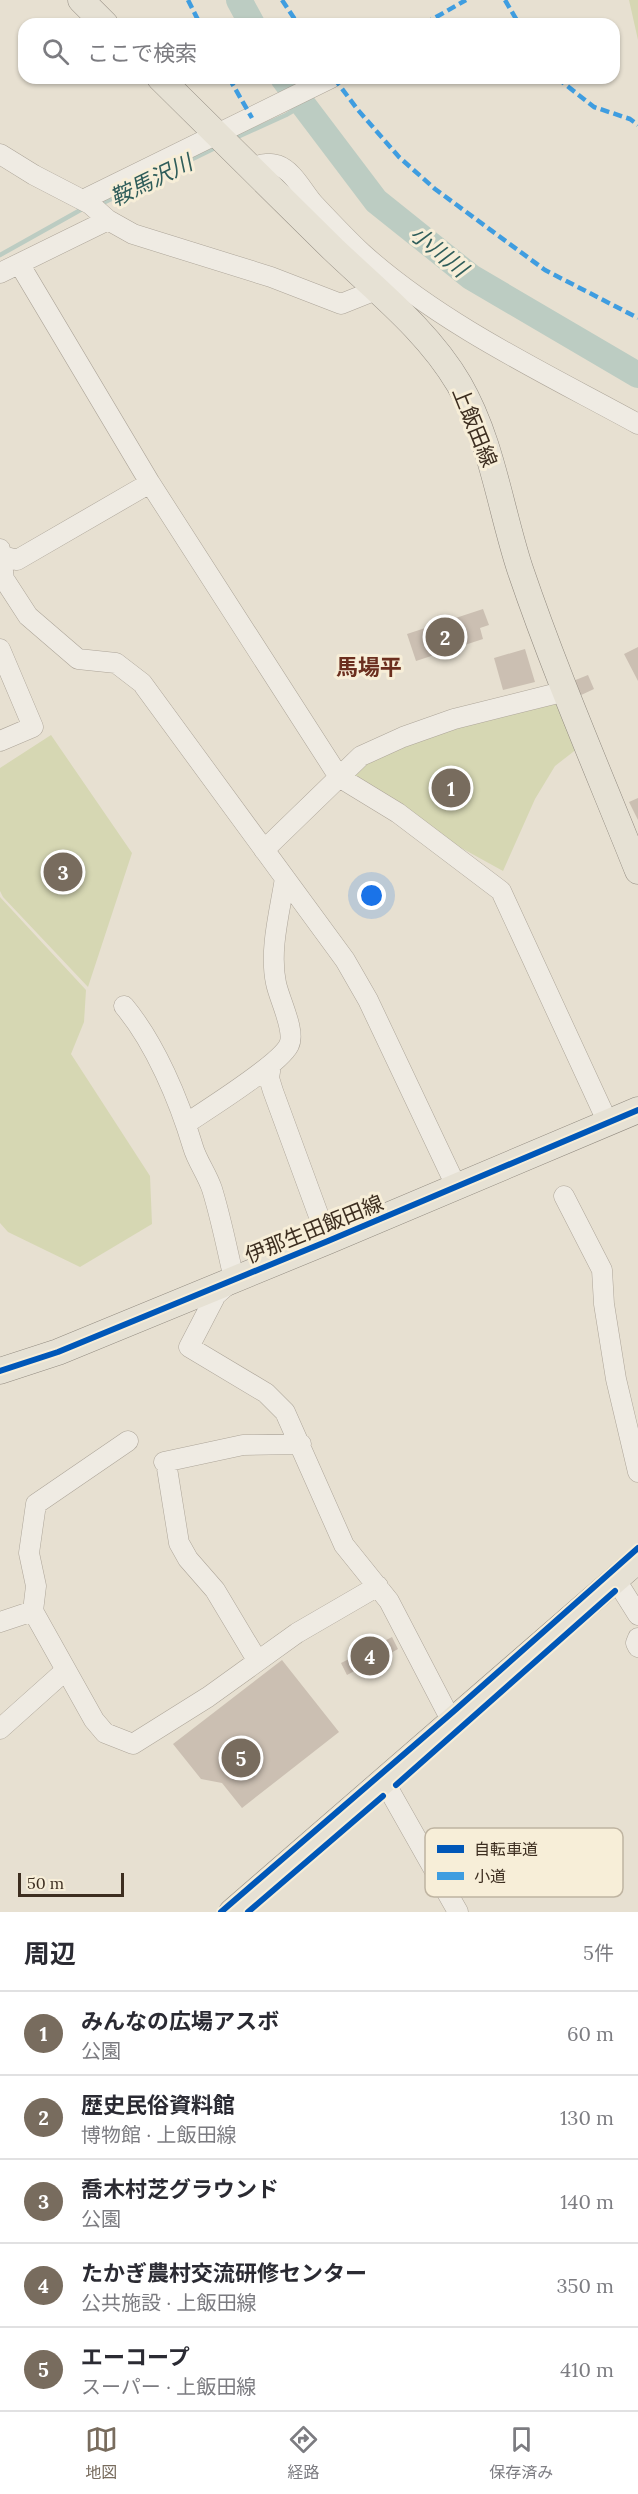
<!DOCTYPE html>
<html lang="ja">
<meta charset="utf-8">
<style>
body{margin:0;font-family:Lora,"Noto Sans JP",serif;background:#f2f2f3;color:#2b2b33}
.scale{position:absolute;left:18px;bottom:15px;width:106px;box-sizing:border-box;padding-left:6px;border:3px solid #3d2e20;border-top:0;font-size:16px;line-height:21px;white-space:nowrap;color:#3d2e20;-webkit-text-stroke:4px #f7eed8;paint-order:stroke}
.you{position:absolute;left:372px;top:896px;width:21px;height:21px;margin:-15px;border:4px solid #fff;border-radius:50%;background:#1a73e8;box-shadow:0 0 0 9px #1a73e833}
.badge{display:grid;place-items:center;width:39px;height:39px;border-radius:50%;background:#786c5e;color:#fff;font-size:20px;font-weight:700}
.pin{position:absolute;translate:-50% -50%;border:3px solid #fff;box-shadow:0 2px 6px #0006}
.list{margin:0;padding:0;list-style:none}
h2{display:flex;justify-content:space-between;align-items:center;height:78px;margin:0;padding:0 24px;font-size:26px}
h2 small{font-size:20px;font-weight:400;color:#7c7c81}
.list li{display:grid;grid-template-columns:39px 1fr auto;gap:18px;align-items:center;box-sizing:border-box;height:84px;padding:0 24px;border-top:2px solid #e1e1e2}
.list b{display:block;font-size:22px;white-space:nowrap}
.list p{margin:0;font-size:20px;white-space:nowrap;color:#7c7c81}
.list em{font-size:20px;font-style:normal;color:#7c7c81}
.icon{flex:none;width:33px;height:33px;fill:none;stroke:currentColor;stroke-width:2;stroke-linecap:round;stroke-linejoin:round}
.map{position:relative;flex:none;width:638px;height:1912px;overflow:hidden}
.search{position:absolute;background:#fff;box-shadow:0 2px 4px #0004;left:18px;right:18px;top:18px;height:66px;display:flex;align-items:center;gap:15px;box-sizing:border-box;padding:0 21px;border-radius:18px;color:#7c7c81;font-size:22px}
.sheet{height:498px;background:#fff}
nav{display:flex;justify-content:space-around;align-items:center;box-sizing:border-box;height:84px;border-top:2px solid #e1e1e2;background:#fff;font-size:16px;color:#7c7c81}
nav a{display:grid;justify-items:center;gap:3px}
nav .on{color:#786c5e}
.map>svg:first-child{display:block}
.green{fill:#d6d7b3}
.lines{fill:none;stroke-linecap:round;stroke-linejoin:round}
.stream{stroke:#bcccc2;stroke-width:4.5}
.river{stroke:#bcccc2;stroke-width:26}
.building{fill:#cbbfb2}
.minor-casing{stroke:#ada599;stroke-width:21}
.major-casing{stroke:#928b80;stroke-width:27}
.minor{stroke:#efebe3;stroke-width:20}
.major{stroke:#e6e1d4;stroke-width:26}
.quiet{stroke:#3f9de0;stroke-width:4.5;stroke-dasharray:9 4.5;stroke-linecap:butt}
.cycleway-casing{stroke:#f7eed8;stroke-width:10}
.cycleway{stroke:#0057b8;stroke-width:6}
.labels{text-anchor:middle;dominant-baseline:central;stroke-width:6;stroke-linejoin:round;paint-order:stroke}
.street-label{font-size:21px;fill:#3d2e20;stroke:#f7eed8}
.water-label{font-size:22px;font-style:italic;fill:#2f5d5a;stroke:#f7eed8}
.neighbourhood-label{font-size:22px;font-weight:bold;fill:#6b2e1e;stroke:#f7eed8}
.key{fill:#f7eed8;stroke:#bfb4a1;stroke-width:1.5}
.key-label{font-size:16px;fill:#3d2e20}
</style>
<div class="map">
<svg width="638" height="1912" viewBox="0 0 638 1912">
<rect width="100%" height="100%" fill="#e7e0d1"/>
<path class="green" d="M629 0H638V40Z
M566 691 582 745 555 766 535 799 503 871 398 813 343 777 363 755Z
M51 735 132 853 88 987 3 897 0 891V768Z
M0 897 86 990 84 1022 71 1054 150 1176 152 1224 80 1267 8 1232 0 1223Z"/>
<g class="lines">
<path class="stream" d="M233 139 286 115 303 105
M101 204 217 147
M0 255 84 208"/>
<path class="river" d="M239 0 252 24
M283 78 376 201 471 277 638 375"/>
</g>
<path class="building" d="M483 609 489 625 480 628 483 639 416 661 407 634Z
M638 647V681L624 654Z
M525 649 535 682 503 690 494 658Z
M588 675 594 689 579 696 573 681Z
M638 798V820L629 802Z
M392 1637 398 1649 382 1658 383 1661 364 1671 362 1667 347 1675 341 1663 357 1655 354 1649 372 1640 375 1646Z
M282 1660 339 1732 242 1808 222 1783 201 1779 173 1744Z"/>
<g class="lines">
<g class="minor-casing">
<path id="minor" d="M0 154 34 175 90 204 108 220 133 234 271 277 341 304 376 290
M251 169C259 164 267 162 277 165 294 171 303 192 314 204 330 221 346 238 362 253 442 325 545 373 638 424
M83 200 331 78
M20 265 150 483 339 777 398 813 501 891 608 1123
M0 273 108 220
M0 549 4 579 28 616 78 659 116 663 142 683 345 960 368 1000 457 1188
M2 556 17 560 150 483
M0 649 33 727 0 741
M264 850 361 756 403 737 454 719 566 691
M124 1006C155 1043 179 1100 193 1147 197 1161 207 1174 212 1189 221 1218 227 1249 234 1279L216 1295 189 1347 266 1393 285 1412 344 1545 389 1601 452 1722
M271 1065 269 1078 273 1091 328 1241
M187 1123C208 1109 280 1064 289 1045 296 1031 279 999 276 983 269 950 280 911 285 878
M564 1196 602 1270 604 1304 616 1379 638 1472
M164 1462 243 1445 301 1444
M166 1462 179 1543 188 1559 215 1590 257 1660
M616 1580 638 1615
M33 1611 36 1586 29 1553 36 1504 128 1441
M0 1622 33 1611 94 1720 105 1733 133 1744 208 1697 297 1633 378 1586
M638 1638 636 1643 638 1647
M0 1729 66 1670
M384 1781 458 1912"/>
</g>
<g class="major-casing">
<path id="major" d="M81 0 105 24
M160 78C218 135 275 192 333 249 377 291 428 331 459 384 492 441 500 508 520 569 555 672 598 771 638 871
M0 1371 58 1352 328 1241 638 1110
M232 1912 638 1560"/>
</g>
<use href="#minor" class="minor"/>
<use href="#major" class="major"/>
<path class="quiet" d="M188 0 200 24
M282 0 298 24
M505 0 519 24
M424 24 466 0
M229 78 252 118
M334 78 358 110 399 157 435 189 545 270 638 318
M557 78 594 107 630 119 638 125"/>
<g class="cycleway-casing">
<path id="cycleway" d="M0 1371 58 1352 328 1241 638 1110
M396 1785 615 1591
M221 1912 454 1711 638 1548
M248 1912 383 1796"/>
</g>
<use href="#cycleway" class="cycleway"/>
</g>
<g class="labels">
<g class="street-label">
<text transform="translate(475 427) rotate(68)">上飯田線</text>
<text transform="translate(314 1229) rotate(-22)">伊那生田飯田線</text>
</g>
<g class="water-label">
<text transform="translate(151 180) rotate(-26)">鞍馬沢川</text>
<text transform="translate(439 251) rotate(39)">小川川</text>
</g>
<g class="neighbourhood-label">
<text x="369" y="667">馬場平</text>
</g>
</g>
<rect x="425" y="1828" width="198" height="69" rx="9" class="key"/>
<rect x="437" y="1845" width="27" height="8" fill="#0057b8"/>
<rect x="437" y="1872" width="27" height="8" fill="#3f9de0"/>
<g class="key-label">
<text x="474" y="1855">自転車道</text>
<text x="474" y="1882">小道</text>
</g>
</svg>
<div class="scale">50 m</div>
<div class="you"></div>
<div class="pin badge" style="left:451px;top:788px">1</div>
<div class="pin badge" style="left:445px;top:637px">2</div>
<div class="pin badge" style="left:63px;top:872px">3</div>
<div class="pin badge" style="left:370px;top:1656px">4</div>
<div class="pin badge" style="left:241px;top:1758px">5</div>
<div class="search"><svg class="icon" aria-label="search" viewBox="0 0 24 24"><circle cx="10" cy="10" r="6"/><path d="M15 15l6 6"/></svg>ここで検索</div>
</div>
<section class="sheet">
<h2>周辺<small>5件</small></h2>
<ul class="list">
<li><span class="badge">1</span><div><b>みんなの広場アスボ</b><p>公園</p></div><em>60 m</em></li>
<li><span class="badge">2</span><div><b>歴史民俗資料館</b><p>博物館 · 上飯田線</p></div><em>130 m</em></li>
<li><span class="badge">3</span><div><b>喬木村芝グラウンド</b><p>公園</p></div><em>140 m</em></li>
<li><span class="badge">4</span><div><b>たかぎ農村交流研修センター</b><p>公共施設 · 上飯田線</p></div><em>350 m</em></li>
<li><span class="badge">5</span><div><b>エーコープ</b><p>スーパー · 上飯田線</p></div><em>410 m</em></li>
</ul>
</section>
<nav>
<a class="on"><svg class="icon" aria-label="map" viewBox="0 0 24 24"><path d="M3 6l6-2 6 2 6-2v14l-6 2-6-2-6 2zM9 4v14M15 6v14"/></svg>地図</a>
<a><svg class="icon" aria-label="directions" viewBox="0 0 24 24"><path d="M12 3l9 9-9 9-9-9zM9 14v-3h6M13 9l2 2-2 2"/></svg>経路</a>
<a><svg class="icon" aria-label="saved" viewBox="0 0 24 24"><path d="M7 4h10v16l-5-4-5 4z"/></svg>保存済み</a>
</nav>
